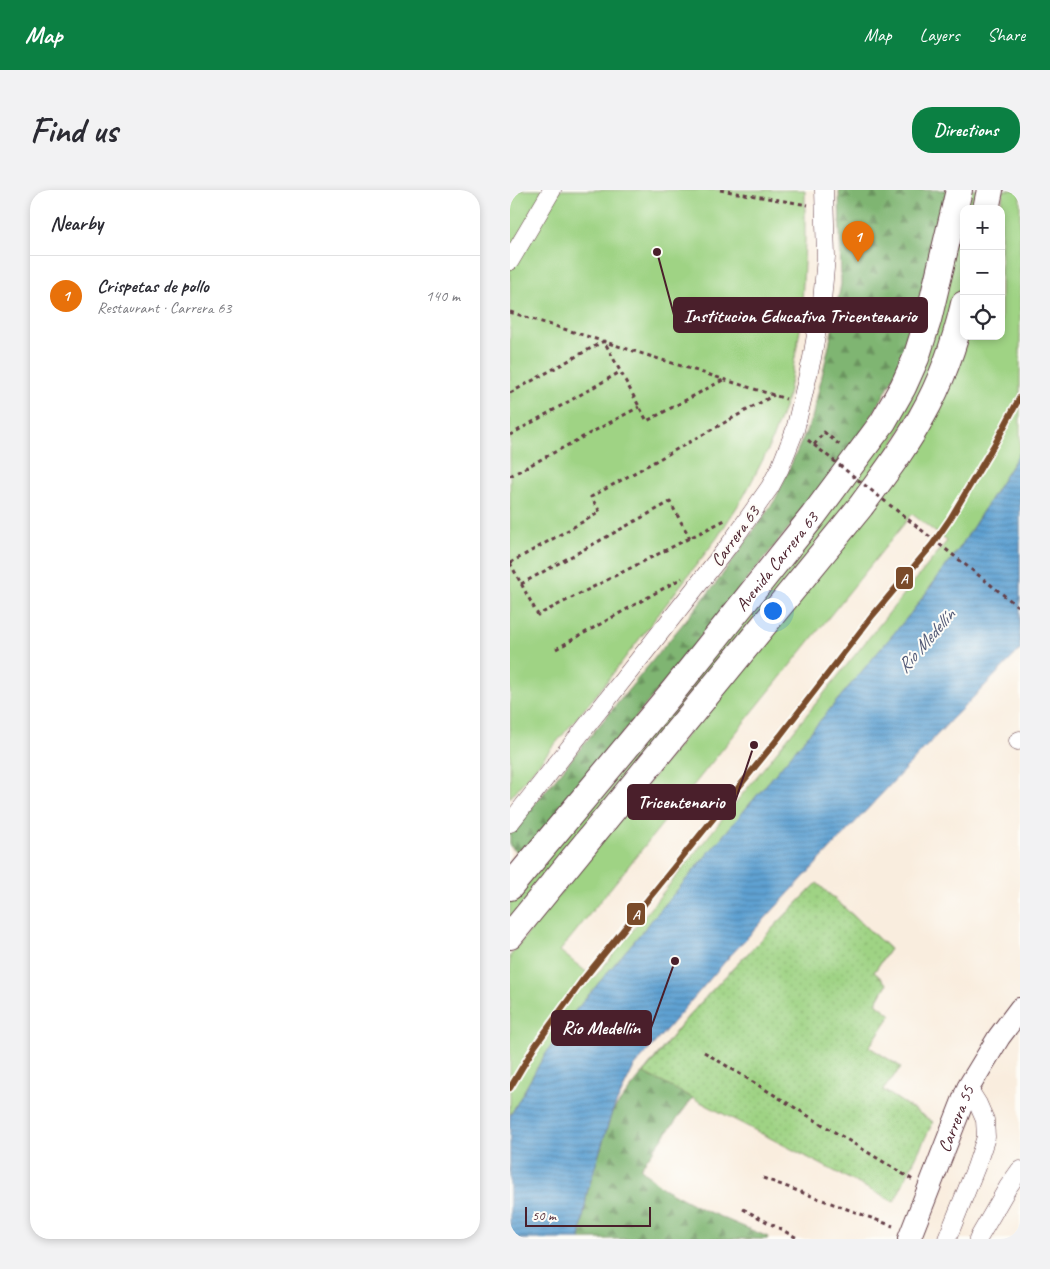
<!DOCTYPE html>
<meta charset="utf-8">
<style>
body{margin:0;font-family:Caveat,sans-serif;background:#f2f2f3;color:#2b2b33}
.controls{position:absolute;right:15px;top:15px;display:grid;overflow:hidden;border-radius:10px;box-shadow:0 2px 8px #0003}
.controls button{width:45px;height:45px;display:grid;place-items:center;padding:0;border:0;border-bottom:1px solid #e1e1e2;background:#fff;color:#2b2b33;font:25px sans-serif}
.scale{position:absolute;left:15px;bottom:12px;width:126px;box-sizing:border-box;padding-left:5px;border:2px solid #4a1f2b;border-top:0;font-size:14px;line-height:18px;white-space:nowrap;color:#4a1f2b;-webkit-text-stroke:4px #fdfcf7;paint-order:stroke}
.you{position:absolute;left:262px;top:420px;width:18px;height:18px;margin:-12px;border:4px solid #fff;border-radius:50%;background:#1a73e8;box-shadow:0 0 0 8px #1a73e833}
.badge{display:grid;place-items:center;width:32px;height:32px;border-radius:50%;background:#0b8043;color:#fff;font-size:16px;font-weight:700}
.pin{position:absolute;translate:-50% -41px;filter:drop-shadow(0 1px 2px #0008)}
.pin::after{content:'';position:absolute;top:26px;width:18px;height:15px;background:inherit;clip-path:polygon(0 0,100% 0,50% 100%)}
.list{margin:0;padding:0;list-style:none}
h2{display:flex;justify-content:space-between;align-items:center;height:65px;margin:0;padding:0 20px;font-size:21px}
h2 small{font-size:16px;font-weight:400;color:#7c7c81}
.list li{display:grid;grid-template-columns:32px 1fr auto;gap:15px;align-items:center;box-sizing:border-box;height:80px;padding:0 20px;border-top:1px solid #e1e1e2}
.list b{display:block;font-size:19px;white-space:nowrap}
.list p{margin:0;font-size:16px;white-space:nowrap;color:#7c7c81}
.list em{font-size:16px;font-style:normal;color:#7c7c81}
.icon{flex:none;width:28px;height:28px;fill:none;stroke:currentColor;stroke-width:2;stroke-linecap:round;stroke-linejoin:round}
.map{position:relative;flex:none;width:510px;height:1049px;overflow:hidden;border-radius:20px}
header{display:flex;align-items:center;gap:30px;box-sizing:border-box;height:70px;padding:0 25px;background:#0b8043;color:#fff}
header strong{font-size:24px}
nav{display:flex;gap:28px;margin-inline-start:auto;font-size:18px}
.intro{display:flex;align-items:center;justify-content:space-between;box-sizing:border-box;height:120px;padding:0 30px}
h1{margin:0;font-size:35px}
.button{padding:12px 22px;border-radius:20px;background:#0b8043;color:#fff;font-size:18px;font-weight:700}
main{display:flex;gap:30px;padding:0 30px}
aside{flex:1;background:#fff;border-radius:20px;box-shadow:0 2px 8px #0003}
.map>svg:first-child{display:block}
.green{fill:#9fd384;stroke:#747958;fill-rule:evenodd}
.forest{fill:url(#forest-firs);stroke:#646a4e}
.park{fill:url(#park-dots);stroke:#747958}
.water{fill:url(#water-rules);stroke:#54607e}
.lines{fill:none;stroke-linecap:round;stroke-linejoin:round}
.minor-casing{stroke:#643e46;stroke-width:19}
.major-casing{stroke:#643e46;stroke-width:24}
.highway-casing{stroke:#643e46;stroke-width:28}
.path{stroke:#643e46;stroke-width:3;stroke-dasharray:4 4;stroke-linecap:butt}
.minor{stroke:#fff;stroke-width:18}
.major{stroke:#fff;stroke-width:22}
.highway{stroke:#fff;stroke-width:26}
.path-bridge{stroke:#643e46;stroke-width:3;stroke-dasharray:4 4;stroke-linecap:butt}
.metro-1-casing{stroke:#fdfcf7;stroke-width:10}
.metro-1{stroke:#7a4b2a;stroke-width:6}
.labels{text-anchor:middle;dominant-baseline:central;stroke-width:4;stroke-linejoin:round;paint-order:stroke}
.street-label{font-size:18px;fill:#4a1f2b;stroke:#fdfcf7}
.water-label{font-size:19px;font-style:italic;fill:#535a76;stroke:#fdfcf7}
.leader{fill:none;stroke:#4a1f2b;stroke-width:2}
.callout-dot{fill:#4a1f2b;stroke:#fdfcf7;stroke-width:2}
.callout{fill:#4a1f2b;stroke:#4a1f2b;stroke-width:2}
.callout-label{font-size:19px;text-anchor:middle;font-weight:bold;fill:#fff}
.line-badge{stroke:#fdfcf7;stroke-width:2}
.badge-label{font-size:14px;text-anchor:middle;font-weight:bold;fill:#fff}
</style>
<header>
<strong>Map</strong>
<nav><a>Map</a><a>Layers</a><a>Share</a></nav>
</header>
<div class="intro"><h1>Find us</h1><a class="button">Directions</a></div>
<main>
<aside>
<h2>Nearby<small></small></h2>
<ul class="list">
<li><span class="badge" style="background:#e8710a">1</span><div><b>Crispetas de pollo</b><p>Restaurant · Carrera 63</p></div><em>140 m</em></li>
</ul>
</aside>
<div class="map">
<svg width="510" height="1049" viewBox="0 0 510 1049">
<defs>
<pattern id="forest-firs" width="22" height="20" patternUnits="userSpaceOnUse" patternTransform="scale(1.25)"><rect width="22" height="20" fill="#7fb572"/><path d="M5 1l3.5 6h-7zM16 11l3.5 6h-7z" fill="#6a935e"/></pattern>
<pattern id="park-dots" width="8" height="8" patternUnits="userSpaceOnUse" patternTransform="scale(1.25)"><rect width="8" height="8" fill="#9fd384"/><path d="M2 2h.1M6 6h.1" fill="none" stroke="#8ab572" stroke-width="1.8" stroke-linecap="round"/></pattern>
<pattern id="water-rules" width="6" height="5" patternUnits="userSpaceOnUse" patternTransform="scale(1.25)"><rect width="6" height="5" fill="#5ea1d2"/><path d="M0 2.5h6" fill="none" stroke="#5083ab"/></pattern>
</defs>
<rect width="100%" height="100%" fill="#fdfcf7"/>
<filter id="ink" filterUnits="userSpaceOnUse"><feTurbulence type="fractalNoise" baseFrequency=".02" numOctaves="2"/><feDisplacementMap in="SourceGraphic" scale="10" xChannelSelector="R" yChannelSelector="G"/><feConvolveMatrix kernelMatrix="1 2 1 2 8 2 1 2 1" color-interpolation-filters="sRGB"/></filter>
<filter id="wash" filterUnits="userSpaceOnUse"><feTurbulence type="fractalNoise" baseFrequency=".0096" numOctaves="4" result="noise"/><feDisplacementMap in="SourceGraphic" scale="20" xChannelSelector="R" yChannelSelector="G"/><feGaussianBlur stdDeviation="1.12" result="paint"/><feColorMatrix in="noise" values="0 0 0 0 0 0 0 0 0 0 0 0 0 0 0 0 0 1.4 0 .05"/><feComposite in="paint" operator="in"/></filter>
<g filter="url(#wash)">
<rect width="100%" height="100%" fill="#f9edde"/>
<path class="green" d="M0 0H295V51L291 135 277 210 258 260 234 306 207 348 91 499 0 608Z
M456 0H474L470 19H454V86L440 134 426 176 373 272 0 733V707L363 260Z
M494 0H510V262L451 356 401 423 65 821 31 871 0 926V766L377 295 456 146H491V19H490ZM402 324 437 351 84 788 50 761Z"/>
<path class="forest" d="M329 0H439C430 40 423 81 411 120 396 171 368 216 341 261L13 667 0 656V644L208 391 265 310 302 228 319 156 331 94Z
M307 693 380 759 364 782 377 794 366 813 381 825 359 857 391 877 373 900 423 932 185 905 130 978 153 998 194 1020 258 1047 257 1049H70L77 1003 102 922 175 830 205 797Z"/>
<path class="park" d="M307 693 380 759 364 782 377 794 366 813 381 825 359 857 391 877 373 900 423 932 384 1012 134 883 175 830 205 797Z"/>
<path class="water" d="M510 262V460L441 530 220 766 124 877 102 922 77 1003 70 1049H0V926L31 871 65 821 401 423 451 356Z"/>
</g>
<g filter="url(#ink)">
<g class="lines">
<g class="minor-casing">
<path id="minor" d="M0 71 42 0
M508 551 510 550
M0 633 220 354 260 297 270 278 285 240 302 168 312 111 316 67 314 0
M437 1049 466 977 476 947 475 930 468 914 458 898
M468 1049 498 997 510 980"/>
</g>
<g class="major-casing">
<g id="major">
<path id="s1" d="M399 1049 458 898 489 847 510 819"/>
</g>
</g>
<g class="highway-casing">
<g id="highway">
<path d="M476 19 480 0"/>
<path id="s2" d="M0 697 164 500 303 326 373 232 393 197 406 168 418 130 449 0"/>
<path d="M0 746 351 316C372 287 395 258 412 226 432 191 445 153 454 114"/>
</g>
</g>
<path class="path" d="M210 0 298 15
M0 122 276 209
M0 203 94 151 137 231 213 190
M0 245 110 182
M298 250 304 255 314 242 331 256
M0 286 129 217
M0 373 90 322 81 307 264 205
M0 373 28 425 217 329
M11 394 160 312 180 348
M46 459 172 388
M194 862 403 990
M253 988 383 1036
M233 1019 289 1049"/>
<use href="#minor" class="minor"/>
<use href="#major" class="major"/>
<use href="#highway" class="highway"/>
<path class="path-bridge" d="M304 255 510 418"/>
<g class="metro-1-casing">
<path id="metro-1" d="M0 898 25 856 72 791 270 546 363 425 422 355 440 329 487 250 510 207"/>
</g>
<use href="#metro-1" class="metro-1"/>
</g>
</g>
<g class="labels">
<g class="street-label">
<text transform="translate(225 346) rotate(-54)">Carrera 63</text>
<text stroke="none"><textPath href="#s2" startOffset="421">Avenida Carrera 63</textPath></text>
<text stroke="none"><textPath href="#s1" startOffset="129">Carrera 55</textPath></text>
</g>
<g class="water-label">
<text transform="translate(416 451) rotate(-49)">Río Medellín</text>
</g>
</g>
<path class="leader" d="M147 62L164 125M244 555L225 612M165 771L141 838"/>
<g class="callout-dot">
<circle cx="147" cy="62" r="5"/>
<circle cx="244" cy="555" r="5"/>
<circle cx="165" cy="771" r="5"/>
</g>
<g class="callout">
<rect x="164" y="108" width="253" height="34" rx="5"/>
<rect x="118" y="595" width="107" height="34" rx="5"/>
<rect x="42" y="821" width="99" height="34" rx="5"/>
</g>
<g class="callout-label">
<text x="290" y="132">Institucion Educativa Tricentenario</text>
<text x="171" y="618">Tricentenario</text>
<text x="91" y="844">Río Medellín</text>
</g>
<g class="line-badge">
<rect x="385" y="376" width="19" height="24" rx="5" fill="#7a4b2a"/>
<rect x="116" y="712" width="20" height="24" rx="5" fill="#7a4b2a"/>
</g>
<g class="badge-label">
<text x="394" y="393">A</text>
<text x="126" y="729">A</text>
</g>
</svg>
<div class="controls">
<button>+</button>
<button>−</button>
<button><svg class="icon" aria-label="locate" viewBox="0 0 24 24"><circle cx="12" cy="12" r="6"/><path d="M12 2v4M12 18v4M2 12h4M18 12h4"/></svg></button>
</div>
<div class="scale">50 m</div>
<div class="you"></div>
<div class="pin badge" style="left:348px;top:72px;background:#e8710a">1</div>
</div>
</main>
